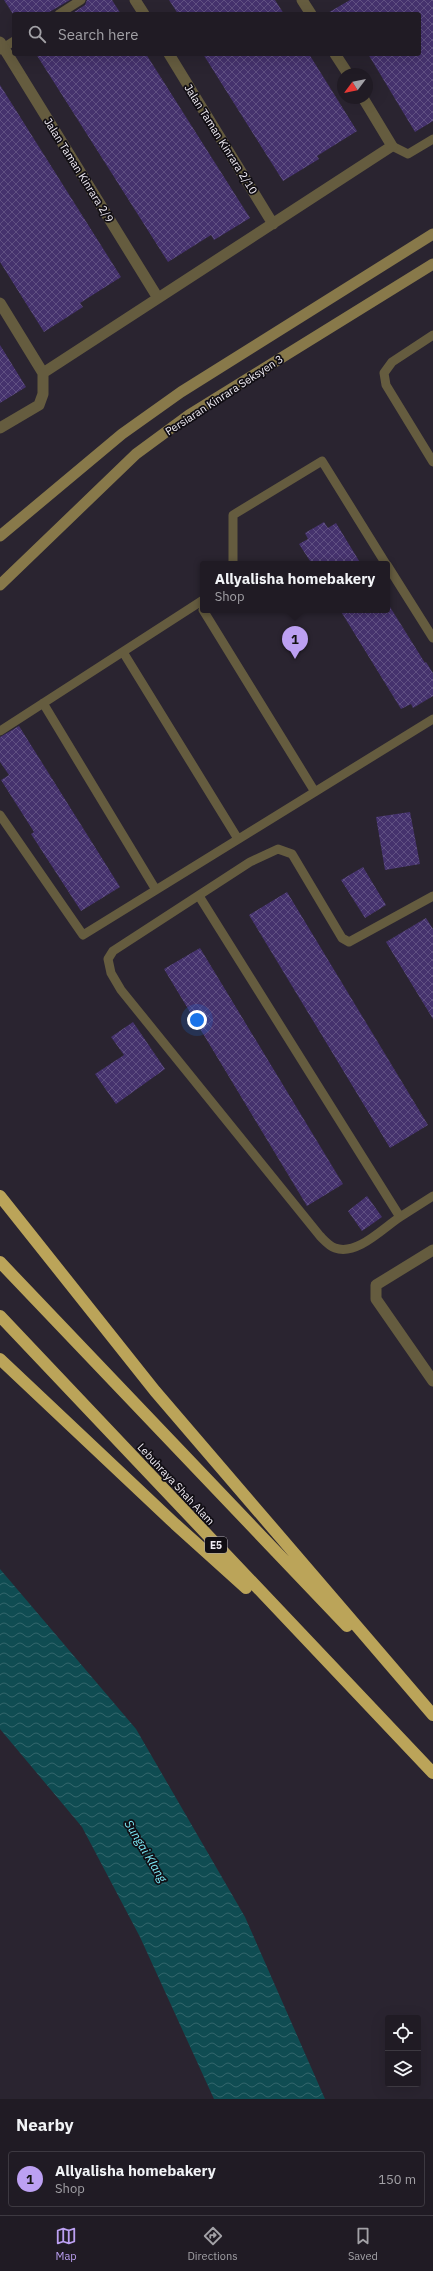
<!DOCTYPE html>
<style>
body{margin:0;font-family:"IBM Plex Sans",sans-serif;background:#28242c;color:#f1f3f6}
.controls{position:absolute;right:12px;bottom:12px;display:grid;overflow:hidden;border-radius:4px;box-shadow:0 4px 16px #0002}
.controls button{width:36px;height:36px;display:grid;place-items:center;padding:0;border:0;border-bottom:1px solid #3d3941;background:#201b24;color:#f1f3f6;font:20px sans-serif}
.compass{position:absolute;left:337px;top:68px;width:36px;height:36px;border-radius:50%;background:#201b24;box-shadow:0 4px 16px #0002;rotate:238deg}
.you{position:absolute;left:197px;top:1020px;width:14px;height:14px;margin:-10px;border:3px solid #fff;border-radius:50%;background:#1a73e8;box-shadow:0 0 0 6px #1a73e833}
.badge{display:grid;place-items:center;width:26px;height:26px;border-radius:50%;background:#bca0f2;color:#111;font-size:13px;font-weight:700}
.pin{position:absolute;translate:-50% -33px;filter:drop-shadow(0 1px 2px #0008)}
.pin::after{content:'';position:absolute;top:21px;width:14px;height:12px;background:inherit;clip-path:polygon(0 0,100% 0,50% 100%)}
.popup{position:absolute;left:200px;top:561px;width:190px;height:52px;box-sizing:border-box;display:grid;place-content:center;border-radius:4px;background:#201b24;filter:drop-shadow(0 1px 3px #0005);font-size:13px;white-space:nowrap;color:#a2a1a6}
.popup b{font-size:15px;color:#f1f3f6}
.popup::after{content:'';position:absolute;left:50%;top:100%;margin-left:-8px;border:8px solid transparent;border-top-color:#201b24}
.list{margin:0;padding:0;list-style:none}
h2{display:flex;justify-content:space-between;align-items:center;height:52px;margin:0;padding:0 16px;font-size:17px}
h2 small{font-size:13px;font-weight:400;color:#a2a1a6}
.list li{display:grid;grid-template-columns:26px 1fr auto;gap:12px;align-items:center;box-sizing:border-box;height:56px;margin:0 8px 8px;padding:0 8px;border:1px solid #3d3941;border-radius:4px}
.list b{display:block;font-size:15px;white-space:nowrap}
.list p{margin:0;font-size:13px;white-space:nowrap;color:#a2a1a6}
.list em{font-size:13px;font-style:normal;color:#a2a1a6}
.icon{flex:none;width:22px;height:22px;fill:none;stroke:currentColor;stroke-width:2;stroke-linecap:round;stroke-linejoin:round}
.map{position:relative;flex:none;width:433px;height:2099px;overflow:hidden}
.search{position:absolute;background:#201b24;box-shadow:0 4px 16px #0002;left:12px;right:12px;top:12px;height:44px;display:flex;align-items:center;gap:10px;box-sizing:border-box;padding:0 14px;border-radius:4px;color:#a2a1a6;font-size:15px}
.sheet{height:116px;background:#201b24}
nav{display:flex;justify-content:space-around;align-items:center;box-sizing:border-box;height:56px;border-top:1px solid #3d3941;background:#201b24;font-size:11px;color:#a2a1a6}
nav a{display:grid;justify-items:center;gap:2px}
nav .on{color:#bca0f2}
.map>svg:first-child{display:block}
.water{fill:url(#water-waves)}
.building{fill:url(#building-cross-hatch)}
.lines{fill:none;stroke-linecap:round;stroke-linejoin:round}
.service{stroke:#655c3f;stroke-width:9}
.minor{stroke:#655c3f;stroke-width:11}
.secondary{stroke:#88794a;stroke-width:11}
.motorway{stroke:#bba459;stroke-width:12}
.labels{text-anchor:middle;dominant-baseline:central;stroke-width:3.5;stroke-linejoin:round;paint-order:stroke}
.shield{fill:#110e14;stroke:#ada9b1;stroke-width:1}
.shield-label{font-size:10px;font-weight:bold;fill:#f0ecf4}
.street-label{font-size:11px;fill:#f0ecf4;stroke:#110e14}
.water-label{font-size:12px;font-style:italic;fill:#7decf9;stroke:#110e14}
</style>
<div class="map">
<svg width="433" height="2099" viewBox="0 0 433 2099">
<defs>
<pattern id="water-waves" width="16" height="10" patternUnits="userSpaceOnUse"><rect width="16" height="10" fill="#0f4c52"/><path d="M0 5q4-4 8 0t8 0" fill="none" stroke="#32666c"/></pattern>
<pattern id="building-cross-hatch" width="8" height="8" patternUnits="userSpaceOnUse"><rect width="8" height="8" fill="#45326d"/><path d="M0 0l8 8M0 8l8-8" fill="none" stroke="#605082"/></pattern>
</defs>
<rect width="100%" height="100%" fill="#2a2430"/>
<path class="water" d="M0 1569 136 1729 245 1917 325 2099H214L140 1937 82 1827 0 1729Z"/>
<path class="building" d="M4 0H70L46 14H13Z
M87 0H112L121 14H71L85 5Z
M169 0H275L284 14H178Z
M350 0H433V121L415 132 368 54H419V14H326Z
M36 54H146L250 218 214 240 211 235 168 262Z
M203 54H309L357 131 317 156 319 159 283 181Z
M0 85 121 277 80 303 83 307 44 332 0 262Z
M0 345 26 387 0 403Z
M324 522 328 528 336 523 361 564H312L299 544 308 539 305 533Z
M390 607 425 663 426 662 433 673V696L413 708 411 704 401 709 340 610H387Z
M19 726 120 887 81 911 31 834 34 832 1 780 9 775 0 762V737Z
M410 812 420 864 385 870 376 817Z
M363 867 386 905 365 918 341 880Z
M287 892 428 1125 390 1148 249 915Z
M426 918 433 929V1019L386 942Z
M200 948 343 1184 307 1206 164 969Z
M133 1022 165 1069 116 1104 95 1074 124 1055 111 1037Z
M367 1196 382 1217 362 1231 348 1211Z"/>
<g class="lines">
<path class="service" d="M59 14 81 0
M0 50 14 41
M392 146 408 154 433 139
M433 335 392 362 384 373 386 385 433 462
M233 564V515L322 461 386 564
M387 565 433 638
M203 610 315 792
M123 652 238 839
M43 703 156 890
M0 731 203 600
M0 815 83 935 433 719
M199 896 400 1217 433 1196
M400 1217C383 1228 357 1256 335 1248 329 1246 324 1240 320 1236L121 990 111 973 108 959 113 951 250 862 278 849 292 854 342 938 349 942 433 896"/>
<path class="minor" d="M135 0 144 14
M302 0 311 14
M0 42 158 298
M169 54 273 224
M335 54 348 74
M0 303 43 373
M43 373 392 146 363 98
M0 428 39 405 43 394V373
M433 1250 376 1285V1299L433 1381"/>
<path class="secondary" d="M0 536 122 434 181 392 433 234
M0 585 136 454 189 415 433 264"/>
<path class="motorway" d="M0 1196 155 1391 433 1715
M0 1262 347 1626
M0 1316 433 1773
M0 1359 175 1524 246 1588"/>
</g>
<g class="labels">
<rect class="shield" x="205" y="1537" width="22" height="16" rx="3"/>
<g class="shield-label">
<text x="216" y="1545">E5</text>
</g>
<g class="street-label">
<text transform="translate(221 139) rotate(58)">Jalan Taman Kinrara 2/10</text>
<text transform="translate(79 170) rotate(58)">Jalan Taman Kinrara 2/9</text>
<text transform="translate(224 395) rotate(-33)">Persiaran Kinrara Seksyen 3</text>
<text transform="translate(176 1484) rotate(47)">Lebuhraya Shah Alam</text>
</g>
<g class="water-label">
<text transform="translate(146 1851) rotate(59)">Sungai Klang</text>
</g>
</g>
</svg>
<div class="controls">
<button><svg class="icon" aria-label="locate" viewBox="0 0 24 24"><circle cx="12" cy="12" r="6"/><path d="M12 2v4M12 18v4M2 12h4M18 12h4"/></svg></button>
<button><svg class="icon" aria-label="layers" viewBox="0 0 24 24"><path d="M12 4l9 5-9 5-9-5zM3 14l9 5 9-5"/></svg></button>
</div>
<svg class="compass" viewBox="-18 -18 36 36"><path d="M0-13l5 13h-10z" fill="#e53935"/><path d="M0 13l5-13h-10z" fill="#a2a1a6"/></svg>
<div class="you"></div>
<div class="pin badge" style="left:295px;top:659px">1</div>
<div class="popup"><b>Allyalisha homebakery</b>Shop</div>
<div class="search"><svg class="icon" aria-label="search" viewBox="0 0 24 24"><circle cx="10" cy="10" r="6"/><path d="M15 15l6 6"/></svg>Search here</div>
</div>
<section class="sheet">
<h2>Nearby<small></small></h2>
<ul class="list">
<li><span class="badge">1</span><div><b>Allyalisha homebakery</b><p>Shop</p></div><em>150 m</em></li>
</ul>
</section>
<nav>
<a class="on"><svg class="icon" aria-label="map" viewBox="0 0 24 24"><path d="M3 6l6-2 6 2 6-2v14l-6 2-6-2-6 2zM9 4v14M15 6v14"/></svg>Map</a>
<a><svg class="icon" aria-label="directions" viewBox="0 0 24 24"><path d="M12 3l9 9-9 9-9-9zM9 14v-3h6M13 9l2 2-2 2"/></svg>Directions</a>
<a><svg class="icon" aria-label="saved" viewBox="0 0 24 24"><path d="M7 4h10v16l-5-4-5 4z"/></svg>Saved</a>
</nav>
